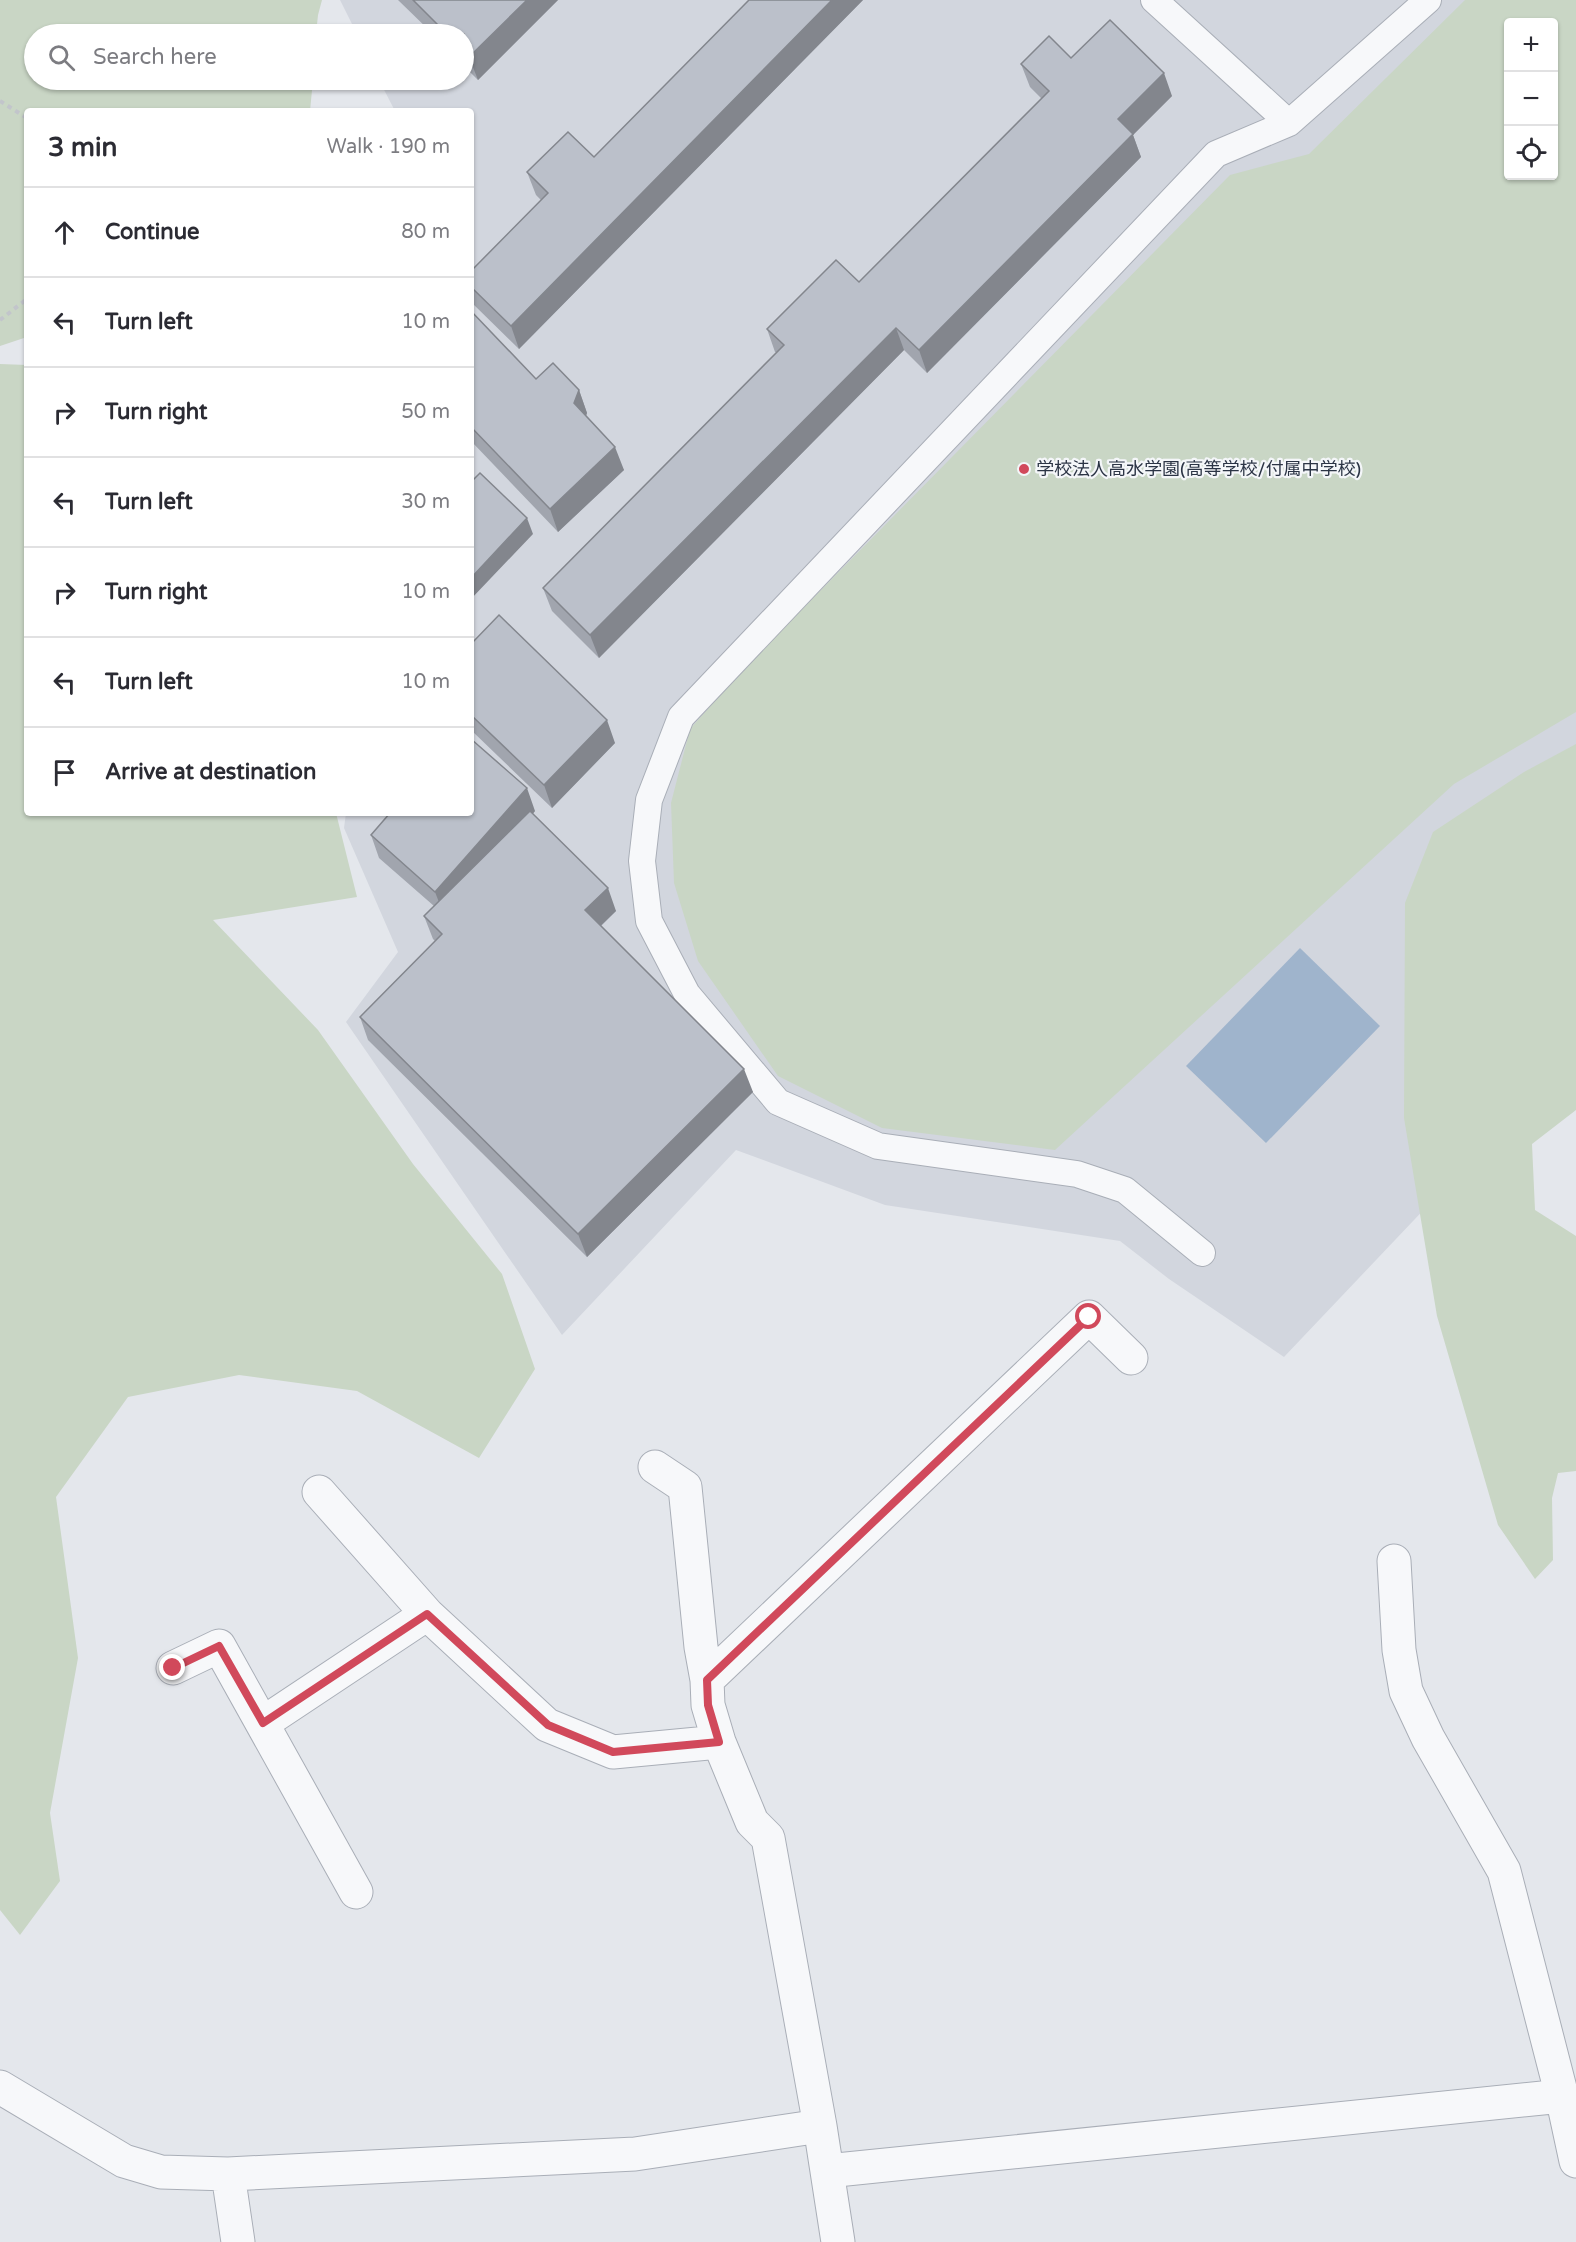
<!DOCTYPE html>
<meta charset="utf-8">
<style>
body{margin:0;font-family:"Varela Round","Noto Sans JP",sans-serif;background:#f2f2f3;color:#2b2b33}
.controls{position:absolute;right:18px;top:18px;display:grid;overflow:hidden;border-radius:6px;box-shadow:0 2px 4px #0004}
.controls button{width:54px;height:54px;display:grid;place-items:center;padding:0;border:0;border-bottom:2px solid #e1e1e2;background:#fff;color:#2b2b33;font:30px sans-serif}
.stop{position:absolute;width:18px;height:18px;margin:-14px;border:4px solid #d1495b;border-radius:50%;background:#fff}
.stop.end{background:#d1495b;border-color:#fff;box-shadow:0 2px 6px #0008}
.list{margin:0;padding:0;list-style:none}
h2{display:flex;justify-content:space-between;align-items:center;height:78px;margin:0;padding:0 24px;font-size:26px}
h2 small{font-size:20px;font-weight:400;color:#7c7c81}
.list li{display:grid;grid-template-columns:39px 1fr auto;gap:18px;align-items:center;box-sizing:border-box;height:90px;padding:0 24px;border-top:2px solid #e1e1e2}
.list b{display:block;font-size:22px;white-space:nowrap}
.list em{font-size:20px;font-style:normal;color:#7c7c81}
.icon{flex:none;width:33px;height:33px;fill:none;stroke:currentColor;stroke-width:2;stroke-linecap:round;stroke-linejoin:round}
.map{position:relative;flex:none;width:1576px;height:2242px;overflow:hidden}
.search{position:absolute;background:#fff;box-shadow:0 2px 4px #0004;left:24px;top:24px;width:450px;height:66px;display:flex;align-items:center;gap:15px;box-sizing:border-box;padding:0 21px;border-radius:33px;color:#7c7c81;font-size:22px}
.panel{position:absolute;background:#fff;box-shadow:0 2px 4px #0004;left:24px;top:108px;width:450px;height:708px;border-radius:6px}
.map>svg:first-child{display:block}
.built{fill:#d2d6de;fill-rule:evenodd}
.green{fill:#c9d6c5;fill-rule:evenodd}
.water{fill:#9fb4cc}
.lines{fill:none;stroke-linecap:round;stroke-linejoin:round}
.service-casing{stroke:#a9aeb7;stroke-width:28}
.minor-casing{stroke:#a9aeb7;stroke-width:35}
.path{stroke:#c2c5cb;stroke-width:4;stroke-dasharray:4.5 4.5;stroke-linecap:butt}
.service{stroke:#f7f8fa;stroke-width:26}
.minor{stroke:#f7f8fa;stroke-width:33}
.wall{fill:#a1a5ae}
.shaded-wall{fill:#83868d}
.building{fill:#bbc0ca;stroke:#83868d;stroke-width:1.5}
.route{stroke:#d1495b;stroke-width:8}
.poi-dot{fill:#d1495b;stroke:#f4f6f9;stroke-width:2}
.labels{text-anchor:middle;dominant-baseline:central;stroke-width:4.5;stroke-linejoin:round;paint-order:stroke}
.poi-label{font-size:18px;fill:#2b3445;stroke:#f4f6f9;text-anchor:start}
</style>
<div class="map">
<svg width="1576" height="2242" viewBox="0 0 1576 2242">
<rect width="100%" height="100%" fill="#e4e7ec"/>
<path class="built" d="M340 0H1576V763L1433 1200 1284 1357 1169 1279 1120 1241 885 1205 736 1150 562 1335 346 1022 398 952 344 828 346 813H471V111H395L379 80H464V34H357ZM1508 22H1554V176H1508Z"/>
<path class="green" d="M0 0H322L318 15 316 34H34V80H313L310 111H27V337L0 346Z
M1465 0H1576V712L1454 784 1055 1150 882 1128 778 1076 698 961 674 883 671 803 690 729 743 669 1230 175 1309 154ZM1508 22H1554V176H1508Z
M0 364 27 365V813H336L357 897 213 920 318 1030 413 1164 502 1274 535 1369 479 1458 357 1391 239 1375 128 1397 56 1497 78 1658 50 1813 60 1881 20 1935 0 1910Z
M1576 744V1110L1532 1144 1535 1210 1576 1236V1471L1558 1473 1552 1498 1553 1560 1535 1579 1498 1525 1437 1316 1404 1118 1405 903 1433 832 1524 772Z"/>
<path class="water" d="M1300 948 1380 1026 1266 1143 1186 1066Z"/>
<g class="lines">
<g class="service-casing">
<path id="service" d="M1154 0 1289 123 1216 154 681 717 649 800 642 861 649 921 687 994 778 1102 878 1146 1077 1174 1125 1190 1202 1253
M1289 123 1428 0"/>
</g>
<g class="minor-casing">
<path id="minor" d="M655 1467 685 1487 701 1647 707 1680
M1394 1561 1399 1650 1406 1691 1428 1738 1504 1871 1562 2096 1576 2161
M427 1614 547 1725 613 1752 719 1742
M173 1668 219 1646 356 1892
M263 1723 427 1614 319 1492
M0 2087 124 2161 161 2172 228 2174 635 2154 820 2126
M827 2171 1562 2096
M228 2174 238 2242
M838 2242 820 2126 768 1838 752 1822 719 1742 708 1705 707 1680 1089 1317 1131 1358"/>
</g>
<path class="path" d="M0 101 27 118
M0 320 27 299"/>
<use href="#service" class="service"/>
<use href="#minor" class="minor"/>
</g>
<path class="wall" d="M398 0H558L478 80 464 66V34H433Z
M749 0H863L519 349 471 302V271L541 200 536 195 527 172 594 157Z
M1071 58 1172 96 1133 135 1141 157 927 373 904 350 599 658 552 611 543 588 777 353 775 352 767 329 859 282 1042 99 1030 87 1021 64Z
M471 311 536 379 579 390 587 413 586 416 624 470 558 532 471 441Z
M471 644 615 743 552 808 471 730Z
M535 811 533 814 616 911 601 926 753 1092 587 1257 368 1040 360 1017 435 941 433 939 424 916 434 906 379 858 371 835Z"/>
<path class="shaded-wall" d="M527 0H558L478 80 469 57Z
M832 0H863L519 349 511 326Z
M1164 73 1172 96 1133 135 1141 157 927 373 919 350 1118 119Z
M896 328 904 350 599 658 590 635Z
M579 390 587 413 582 426 574 403Z
M615 447 624 470 558 532 550 509Z
M527 518 533 534 471 599V578Z
M607 720 615 743 552 808 544 785Z
M527 788 535 811 444 915 435 892Z
M608 888 616 911 593 933 585 910Z
M744 1069 753 1092 587 1257 578 1234Z"/>
<path class="building" d="M413 0H527L469 57 464 51V34H447Z
M749 0H832L511 326 471 287V271L548 193 527 172 568 132 594 157Z
M1110 20 1164 73 1118 119 1133 134 919 350 896 328 590 635 543 588 784 345 767 329 836 260 859 282 1049 91 1021 64 1049 36 1071 58Z
M471 311 536 379 553 363 579 390 574 403 615 447 550 509 471 427Z
M480 473 527 518 471 578V482Z
M499 615 607 720 544 785 471 715V644Z
M471 739 527 788 435 892 371 835 390 813H471Z
M530 811 608 888 585 910 744 1069 578 1234 360 1017 442 934 424 916Z"/>
<g class="lines">
<path class="route" d="M173 1668 219 1646 263 1723 427 1614 548 1725 613 1752 719 1742 708 1705 707 1680 1089 1317"/>
</g>
<circle class="poi-dot" cx="1024" cy="469" r="6"/>
<g class="labels">
<g class="poi-label">
<text x="1036" y="469">学校法人高水学園(高等学校/付属中学校)</text>
</g>
</g>
</svg>
<div class="controls">
<button>+</button>
<button>−</button>
<button><svg class="icon" aria-label="locate" viewBox="0 0 24 24"><circle cx="12" cy="12" r="6"/><path d="M12 2v4M12 18v4M2 12h4M18 12h4"/></svg></button>
</div>
<div class="stop" style="left:1089px;top:1317px"></div>
<div class="stop end" style="left:173px;top:1668px"></div>
<div class="search"><svg class="icon" aria-label="search" viewBox="0 0 24 24"><circle cx="10" cy="10" r="6"/><path d="M15 15l6 6"/></svg>Search here</div>
<section class="panel">
<h2>3 min<small>Walk · 190 m</small></h2>
<ul class="list">
<li><svg class="icon" aria-label="ahead" viewBox="0 0 24 24"><path d="M12 20V5M6 11l6-6 6 6"/></svg><div><b>Continue</b></div><em>80 m</em></li>
<li><svg class="icon" aria-label="left" viewBox="0 0 24 24"><path d="M17 20v-9H6M10 6l-5 5 5 5"/></svg><div><b>Turn left</b></div><em>10 m</em></li>
<li><svg class="icon" aria-label="right" viewBox="0 0 24 24"><path d="M7 20v-9h11M14 6l5 5-5 5"/></svg><div><b>Turn right</b></div><em>50 m</em></li>
<li><svg class="icon" aria-label="left" viewBox="0 0 24 24"><path d="M17 20v-9H6M10 6l-5 5 5 5"/></svg><div><b>Turn left</b></div><em>30 m</em></li>
<li><svg class="icon" aria-label="right" viewBox="0 0 24 24"><path d="M7 20v-9h11M14 6l5 5-5 5"/></svg><div><b>Turn right</b></div><em>10 m</em></li>
<li><svg class="icon" aria-label="left" viewBox="0 0 24 24"><path d="M17 20v-9H6M10 6l-5 5 5 5"/></svg><div><b>Turn left</b></div><em>10 m</em></li>
<li><svg class="icon" aria-label="arrive" viewBox="0 0 24 24"><path d="M6 21V4h12l-3 4 3 4H6"/></svg><div><b>Arrive at destination</b></div></li>
</ul>
</section>
</div>
